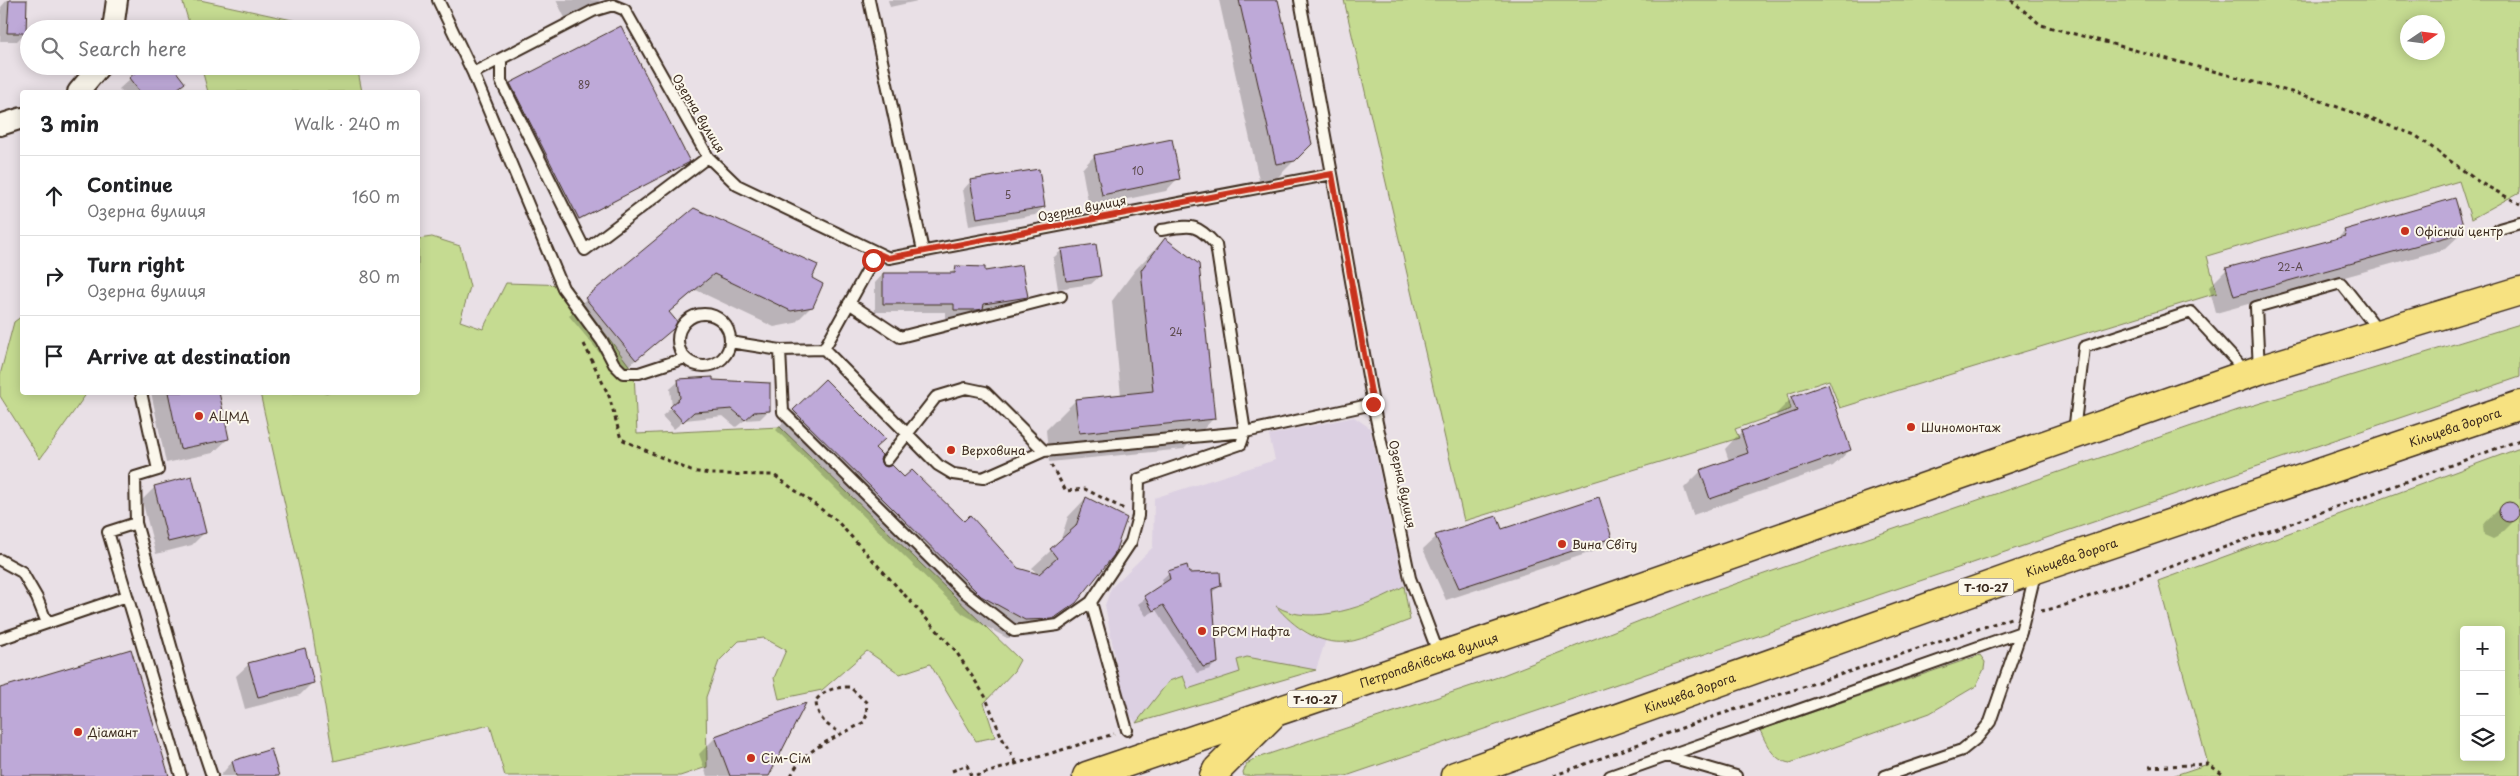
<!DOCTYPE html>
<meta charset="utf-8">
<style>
body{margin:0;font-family:"Playpen Sans",sans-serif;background:#f6f6f6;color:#202124}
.controls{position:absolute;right:15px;bottom:15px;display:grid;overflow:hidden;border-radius:5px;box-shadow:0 2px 12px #0003}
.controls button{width:45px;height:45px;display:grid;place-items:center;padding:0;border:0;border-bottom:1px solid #e0e0e0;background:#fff;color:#202124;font:25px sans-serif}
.compass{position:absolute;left:2400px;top:15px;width:45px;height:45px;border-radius:50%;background:#fff;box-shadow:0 2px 12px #0003;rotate:77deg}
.stop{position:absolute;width:15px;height:15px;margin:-11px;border:4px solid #c8321e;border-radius:50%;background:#fff}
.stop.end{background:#c8321e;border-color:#fff;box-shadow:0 1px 5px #0008}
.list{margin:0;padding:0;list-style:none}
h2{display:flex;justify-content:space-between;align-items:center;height:65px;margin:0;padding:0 20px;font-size:21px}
h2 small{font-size:16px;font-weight:400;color:#757577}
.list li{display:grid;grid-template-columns:32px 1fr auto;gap:15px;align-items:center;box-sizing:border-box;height:80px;padding:0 20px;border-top:1px solid #e0e0e0}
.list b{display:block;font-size:19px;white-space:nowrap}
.list p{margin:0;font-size:16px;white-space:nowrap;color:#757577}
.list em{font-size:16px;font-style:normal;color:#757577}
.icon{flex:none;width:28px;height:28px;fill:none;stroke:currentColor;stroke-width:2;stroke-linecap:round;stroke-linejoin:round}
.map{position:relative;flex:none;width:2520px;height:776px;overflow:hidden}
.search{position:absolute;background:#fff;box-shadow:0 2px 12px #0003;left:20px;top:20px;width:400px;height:55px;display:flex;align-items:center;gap:12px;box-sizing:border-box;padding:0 18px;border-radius:28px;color:#757577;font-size:19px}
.panel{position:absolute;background:#fff;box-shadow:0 2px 12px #0003;left:20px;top:90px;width:400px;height:305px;border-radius:5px}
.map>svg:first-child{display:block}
.built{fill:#dcd0e2}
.green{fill:#c5db91;stroke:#808258;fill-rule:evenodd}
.shadow{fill:#0003}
.building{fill:#bea9d8;stroke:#3b2a1e}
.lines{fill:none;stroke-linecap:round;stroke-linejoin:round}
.lane-casing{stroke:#3b2a1e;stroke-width:14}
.street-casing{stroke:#3b2a1e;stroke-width:24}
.highway-casing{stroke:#3b2a1e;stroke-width:31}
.path{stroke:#3b2a1e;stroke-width:3;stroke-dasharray:4 4;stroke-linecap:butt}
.lane{stroke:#fbf7ec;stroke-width:10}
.street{stroke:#fbf7ec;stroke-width:20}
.highway{stroke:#f7e281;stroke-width:28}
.route{stroke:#c8321e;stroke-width:6}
.poi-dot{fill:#c8321e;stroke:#fbf7ec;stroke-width:2}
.labels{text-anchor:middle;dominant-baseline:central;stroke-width:4;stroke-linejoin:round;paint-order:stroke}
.number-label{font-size:10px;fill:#5c4a4c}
.shield{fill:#fbf7ec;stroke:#75685c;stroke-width:1}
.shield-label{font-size:11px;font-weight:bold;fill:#3b2a1e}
.street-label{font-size:12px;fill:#3b2a1e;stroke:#fbf7ec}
.poi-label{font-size:12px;fill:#3b2a1e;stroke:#fbf7ec;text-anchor:start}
</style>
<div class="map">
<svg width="2520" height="776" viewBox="0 0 2520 776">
<rect width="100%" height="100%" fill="#e9e0e6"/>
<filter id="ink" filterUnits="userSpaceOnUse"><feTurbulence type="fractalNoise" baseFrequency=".02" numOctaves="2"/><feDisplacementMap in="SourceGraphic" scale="10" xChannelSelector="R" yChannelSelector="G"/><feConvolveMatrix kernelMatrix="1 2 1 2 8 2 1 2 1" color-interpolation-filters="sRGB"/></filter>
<g filter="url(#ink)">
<path class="built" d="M1354 417 1370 428 1404 586 1386 597 1331 615 1288 614 1278 608 1304 633 1326 639 1316 670 1136 723 1125 709 1105 605 1111 588 1153 547 1154 498 1275 460 1269 435Z"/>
<path class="green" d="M182 0H200L306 23 317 29H191Z
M1344 0H2520V192L2471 219 2459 181 2207 256 2217 293 1840 408 1829 380 1787 394 1791 409 1735 429 1739 438 1464 521ZM2408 22H2438V52H2408Z
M201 66H357L362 92H208Z
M432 237 460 246 470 287 460 321 483 329 506 283 569 285 634 372 637 434 780 427 1020 660 1014 671 984 703 995 737 976 741 930 664 900 674 867 651 822 690 779 699 774 678 786 650 764 638 739 641 719 661 706 697 707 767 680 776H505L490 725 334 761 309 612 260 393 418 392V239Z
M22 316V392L87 393 40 459 0 396V375L14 322Z
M2520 324V377L1346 776H1244L1243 772 1247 764 1257 758 1498 677 1715 591 2238 410Z
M2520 448V776H2172L2208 764 2158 581ZM2464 630H2501V757H2464Z
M1404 586 1410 620C1393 626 1364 640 1347 642 1318 645 1294 627 1276 606 1311 628 1371 605 1404 586Z
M1980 655 1985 662 1984 669 1976 686 1930 713 1790 763C1774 761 1766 744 1760 730Z
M1247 657 1316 670 1136 723 1169 681 1183 676 1188 689 1240 672 1237 660Z"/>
<path class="shadow" d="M7 0H26L25 33 17 41H0L1 7Z
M556 0H599L600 1 587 13 567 22Z
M888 0H922L890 7Z
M1219 0H1277L1311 144 1277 178 1259 180Z
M61 22 62 29H37L39 27Z
M130 79 183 83 174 92H122L119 89Z
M510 84 688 162 575 222 507 88Z
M1094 156 1178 178 1166 191 1089 207 1082 169Z
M971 181 1044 207 1035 215 969 226 963 190Z
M694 210 810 279 812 306 795 323 774 327 696 290 668 313 677 324 618 375 569 316 586 299Z
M2345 231H2464L2445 249 2216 313 2209 287 2227 269 2337 239Z
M1165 239 1213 419 1184 449 1049 462 1046 430 1076 400 1121 396 1112 301 1136 269Z
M1062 250 1100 276 1091 284 1058 289 1053 258Z
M956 268 983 273 1027 296 1018 305 979 312 974 317 967 318H946V312H875V283L883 274H950Z
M679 381 769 410 760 419 745 420 736 427 723 416 685 420 674 429 662 416 672 407 670 389Z
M825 381 874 448 881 466 904 479 964 523 1018 570 1038 575 1032 568 1060 542 1068 517 1086 498 1075 603 1056 622 1033 637 1007 638 963 614 776 430Z
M151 392H218L228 439 213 453 166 463Z
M1792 398 1850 450 1833 466 1693 515 1684 488 1701 471 1729 461 1725 449 1741 432 1777 419 1776 414Z
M155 487 205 532 192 545 156 554 142 500Z
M2513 504 2516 507 2517 516 2514 520 2497 537 2493 539 2484 535 2483 526 2486 522 2503 505Z
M1501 531 1611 537 1598 550 1446 600 1423 549 1436 537Z
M1169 573 1188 574 1220 586 1211 593 1217 662 1210 669 1197 673 1156 610 1146 616 1138 604 1164 585 1162 579Z
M249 664 313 682 300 695 245 709 236 676Z
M716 737 768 776H707L699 754Z
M270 751 277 776H220L232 762Z"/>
<path class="building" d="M9 0H27L26 33H7Z
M1239 0H1278L1312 144 1295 161 1276 164Z
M621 26 690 162 579 219 510 83Z
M143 66H172L185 83 173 92H140L129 78Z
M1172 139 1180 179 1102 195 1094 155Z
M1039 169 1045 207 977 218 970 180Z
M2455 198 2465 232 2234 296 2226 268 2346 236 2344 230Z
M694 208 818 265 812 278 823 284 813 307 791 311 714 274 669 312 679 324 636 360 585 298Z
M1165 238 1199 264 1215 419 1079 433 1075 399 1153 391 1141 270Z
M1096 244 1101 276 1066 281 1061 249Z
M1022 265 1028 297 984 304 983 309 976 310H954V304H883V273H955L956 266 985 267V271Z
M713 377V380L770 383V411L754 412 745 420 732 409 694 412 683 422 670 407 680 398 678 379Z
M825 379 885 439 875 448 882 455 880 460 882 465 887 467 892 465 904 477 912 470 964 521 970 515 1018 568 1039 574 1057 558 1050 549 1076 526 1086 497 1127 518 1114 555 1076 603 1053 619 1025 620 981 596 793 410Z
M1828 384 1851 450 1710 499 1700 470 1748 453 1741 431 1797 411 1791 397Z
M168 392H219L229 439 180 449Z
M192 476 206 533 168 542 154 486Z
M1599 497 1612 538 1459 588 1435 535 1497 516 1502 529Z
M2499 512a10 10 0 1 1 20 0a10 10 0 1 1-20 0Z
M1187 565 1189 573 1220 572 1221 586 1212 589 1218 663 1203 667 1163 605 1153 611 1144 596 1170 579 1168 571Z
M305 648 314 683 258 697 248 663Z
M131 649 169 776H0V688Z
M806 703 769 776H730L715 736Z
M271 749 279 776H236L232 761Z"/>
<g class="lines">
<g class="lane-casing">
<path id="lane" d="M438 0 473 73 563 288 602 341 614 364 623 373H639L685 358
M869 0 923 251
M1300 0 1332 174
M501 59V81L585 250 708 157
M473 73 593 11 613 5 625 10 708 157 737 185 889 258 1332 174 1373 404 1410 578 1439 655
M2499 229 2520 223
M849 303 900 337 1061 296
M678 340a26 26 0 1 1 52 0a26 26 0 1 1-52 0Z
M730 342 780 350 824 349 938 465 953 474 983 478 1044 451 1245 432 1373 404
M824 349 877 253
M780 350 783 412 963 591 1014 631 1058 625 1091 602 1131 542 1138 516 1139 479 1241 444 1245 432 1216 245C1195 221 1190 226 1161 230
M2259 370 2256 307 2341 283 2379 331
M141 392 158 470 135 477 136 523 185 695 212 776
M2074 432 2084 347 2191 312 2247 373
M887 460 936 397 966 388 985 392 1044 451
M136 523 108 532 181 776
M0 560 22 572 37 598 47 623
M1091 602 1127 730
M0 639 127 596
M1667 756 2021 632
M1610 776 1667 756 1736 776
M1885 776 1962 750 1978 737 1990 722 2021 632 2035 574"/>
</g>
<g class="street-casing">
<path id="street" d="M113 29 117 0
M78 92 100 66
M0 125 22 118"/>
</g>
<g class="highway-casing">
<g id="highway">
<path id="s1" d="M1087 776 1543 621 2259 370 2520 291"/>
<path d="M1214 776 1217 770 1271 716"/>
<path id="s2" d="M1455 776 2036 569 2520 405"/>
</g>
</g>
<path class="path" d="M2011 0 2041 25 2310 97 2415 135 2479 182 2520 204
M584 344 609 396 621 439 691 471 710 474 774 475 836 520 955 650 985 696 1002 738 1016 763
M1051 465 1066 491 1085 489 1124 509
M2041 611 2060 607 2520 440
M2149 767 2208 764 2225 776
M952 771 967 765 971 776
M791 776C804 747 839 737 864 722L867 714 866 702 850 687C836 687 826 689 816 700 816 717 827 727 841 732
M976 776 1114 734
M1553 776 1706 719 2011 618"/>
<use href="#lane" class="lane"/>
<use href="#street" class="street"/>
<use href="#highway" class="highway"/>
</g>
</g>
<g class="lines" filter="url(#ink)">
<path class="route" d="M873 260 877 253 888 258 1332 174 1373 404"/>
</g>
<g class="poi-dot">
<circle cx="2405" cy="231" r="5"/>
<circle cx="199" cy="416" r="5"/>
<circle cx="1911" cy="427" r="5"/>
<circle cx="951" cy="450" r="5"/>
<circle cx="1562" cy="544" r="5"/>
<circle cx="1202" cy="631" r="5"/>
<circle cx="78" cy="732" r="5"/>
<circle cx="751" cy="758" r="5"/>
</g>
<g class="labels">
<g class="number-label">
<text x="584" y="84">89</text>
<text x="1138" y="170">10</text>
<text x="1008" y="194">5</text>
<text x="2290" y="266">22-А</text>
<text x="1176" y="331">24</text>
</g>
<g class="shield">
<rect x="1958.5" y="578.5" width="55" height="17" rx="4"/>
<rect x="1287.5" y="690.5" width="55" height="17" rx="4"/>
</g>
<g class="shield-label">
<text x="1986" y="587">Т-10-27</text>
<text x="1315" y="699">Т-10-27</text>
</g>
<g class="street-label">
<text transform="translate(699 113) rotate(59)">Озерна вулиця</text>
<text transform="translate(1082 208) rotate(-11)">Озерна вулиця</text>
<text stroke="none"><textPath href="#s2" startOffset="1059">Кільцева дорога</textPath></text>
<text transform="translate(1403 484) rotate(78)">Озерна вулиця</text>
<text stroke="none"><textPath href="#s2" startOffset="654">Кільцева дорога</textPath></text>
<text stroke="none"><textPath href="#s1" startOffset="361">Петропавлівська вулиця</textPath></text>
<text stroke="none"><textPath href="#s2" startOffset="249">Кільцева дорога</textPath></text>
</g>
<g class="poi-label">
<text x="2415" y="231">Офісний центр</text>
<text x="209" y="416">АЦМД</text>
<text x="1921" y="427">Шиномонтаж</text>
<text x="961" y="450">Верховина</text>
<text x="1572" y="544">Вина Світу</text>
<text x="1212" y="631">БРСМ Нафта</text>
<text x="88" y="732">Діамант</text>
<text x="761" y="758">Сім-Сім</text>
</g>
</g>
</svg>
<div class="controls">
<button>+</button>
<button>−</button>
<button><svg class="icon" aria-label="layers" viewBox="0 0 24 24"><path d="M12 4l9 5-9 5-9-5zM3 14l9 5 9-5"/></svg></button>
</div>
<svg class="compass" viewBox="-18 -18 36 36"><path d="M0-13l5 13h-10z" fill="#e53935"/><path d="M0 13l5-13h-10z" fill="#757577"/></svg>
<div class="stop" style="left:873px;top:260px"></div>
<div class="stop end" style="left:1373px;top:404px"></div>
<div class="search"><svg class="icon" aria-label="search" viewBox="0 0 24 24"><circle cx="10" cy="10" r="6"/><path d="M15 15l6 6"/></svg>Search here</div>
<section class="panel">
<h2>3 min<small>Walk · 240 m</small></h2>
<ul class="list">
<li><svg class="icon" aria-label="ahead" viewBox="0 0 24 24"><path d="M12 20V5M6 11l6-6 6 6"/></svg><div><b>Continue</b><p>Озерна вулиця</p></div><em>160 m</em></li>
<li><svg class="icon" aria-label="right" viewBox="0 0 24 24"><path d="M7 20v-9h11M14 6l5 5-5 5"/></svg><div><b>Turn right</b><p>Озерна вулиця</p></div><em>80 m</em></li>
<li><svg class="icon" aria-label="arrive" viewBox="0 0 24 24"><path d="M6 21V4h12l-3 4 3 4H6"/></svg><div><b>Arrive at destination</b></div></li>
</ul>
</section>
</div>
